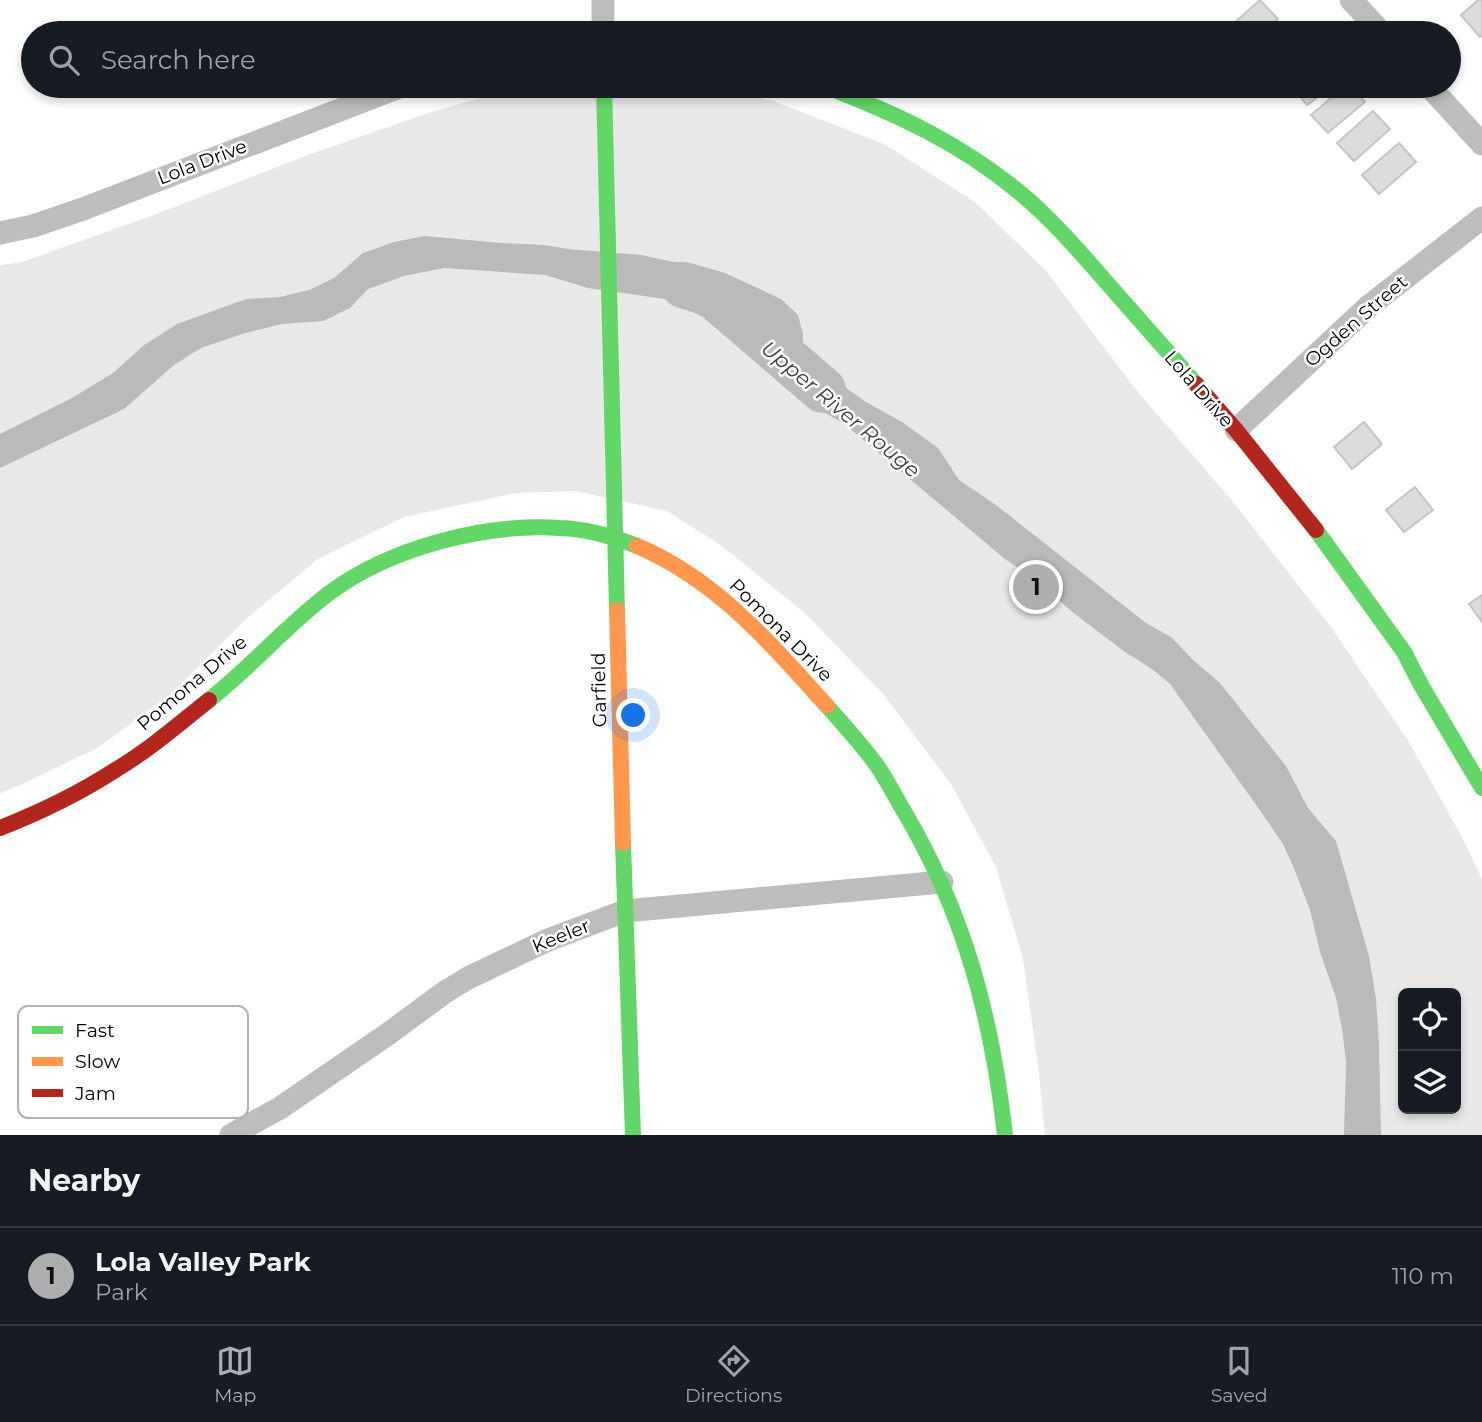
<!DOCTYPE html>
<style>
body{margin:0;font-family:Montserrat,sans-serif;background:#242831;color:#f1f3f6}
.controls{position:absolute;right:21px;bottom:21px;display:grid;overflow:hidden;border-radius:10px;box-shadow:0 4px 10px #0003}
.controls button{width:63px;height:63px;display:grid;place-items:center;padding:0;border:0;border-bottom:2px solid #363941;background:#171b24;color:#f1f3f6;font:35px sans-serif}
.you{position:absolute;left:634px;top:716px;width:24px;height:24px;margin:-18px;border:5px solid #fff;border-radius:50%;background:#1a73e8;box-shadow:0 0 0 10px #1a73e833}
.badge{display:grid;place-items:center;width:46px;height:46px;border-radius:50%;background:#adaeaf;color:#111;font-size:23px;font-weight:700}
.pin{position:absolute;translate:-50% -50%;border:4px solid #fff;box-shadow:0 2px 7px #0006}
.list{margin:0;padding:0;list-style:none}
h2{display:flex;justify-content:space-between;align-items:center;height:91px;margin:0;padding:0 28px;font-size:30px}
h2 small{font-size:23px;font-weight:400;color:#9ea1a6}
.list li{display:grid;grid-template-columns:46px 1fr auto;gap:21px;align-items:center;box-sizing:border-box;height:98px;padding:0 28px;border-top:2px solid #363941}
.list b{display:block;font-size:26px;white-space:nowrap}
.list p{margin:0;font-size:23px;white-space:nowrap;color:#9ea1a6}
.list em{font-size:23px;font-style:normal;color:#9ea1a6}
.icon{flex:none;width:38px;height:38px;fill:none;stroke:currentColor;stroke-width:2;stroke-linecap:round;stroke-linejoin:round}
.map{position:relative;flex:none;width:1482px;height:1135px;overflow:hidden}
.search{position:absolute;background:#171b24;box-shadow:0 4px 10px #0003;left:21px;right:21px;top:21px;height:77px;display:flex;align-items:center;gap:18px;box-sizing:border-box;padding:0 24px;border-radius:38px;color:#9ea1a6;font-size:26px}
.sheet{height:189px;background:#171b24}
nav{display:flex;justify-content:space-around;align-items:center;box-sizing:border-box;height:98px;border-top:2px solid #363941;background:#171b24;font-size:19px;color:#9ea1a6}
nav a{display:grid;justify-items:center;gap:4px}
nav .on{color:#adaeaf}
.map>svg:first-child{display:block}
.green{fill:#e8e8e8;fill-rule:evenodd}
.water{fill:#bababa}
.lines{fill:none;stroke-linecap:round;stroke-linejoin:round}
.river{stroke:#bababa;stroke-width:46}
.building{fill:#dcdcdc;stroke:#c4c4c4;stroke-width:2}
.street{stroke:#bdbdbd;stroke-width:23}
.fast{stroke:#63d668;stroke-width:16}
.slow{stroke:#ff974d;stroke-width:16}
.jam{stroke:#b3261e;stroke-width:16}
.labels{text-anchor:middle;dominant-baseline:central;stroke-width:5;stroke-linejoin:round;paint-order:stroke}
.street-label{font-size:19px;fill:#000;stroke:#fff}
.water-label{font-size:21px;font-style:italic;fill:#3e3e3e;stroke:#fff}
.key{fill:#fff;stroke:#b2b2b2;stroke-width:2}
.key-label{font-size:19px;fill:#000}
</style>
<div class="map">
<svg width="1482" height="1135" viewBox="0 0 1482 1135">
<rect width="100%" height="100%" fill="#fff"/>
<path class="green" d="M521 86H707L773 101 884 144 975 202 1046 271 1137 391 1229 497 1331 627 1409 742 1463 839 1482 879V1135H1045L1039 1073 1023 959 996 867 951 784 883 694 806 614 722 546 667 511 575 491 516 493 404 517 318 559 245 620 170 695 99 747 21 785 0 793V265L22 262 151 216 308 155 425 114ZM1403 993H1456V1109H1403Z"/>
<path class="water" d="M425 236 501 243 544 245 568 249 641 255 674 262 694 264 725 273 781 299 798 315 803 334V350L842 385 866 402 902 422 938 448 959 480 996 505 1146 623 1171 637 1194 661 1220 683 1286 766 1308 808 1336 841 1369 956 1376 999 1379 1044 1381 1135H1344L1346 1061 1342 1029 1336 998 1320 952 1310 910 1293 866 1283 844 1259 809 1170 684 1152 669 1125 652 1071 611 1039 582 1005 559 843 423 816 408 794 393 781 379 775 340 761 325 714 307 679 301 588 288 545 275 444 268 404 276 368 289 350 308 323 321 281 324 242 334 201 348 174 365 124 409 0 468V434L72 398 113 373 143 346 177 324 246 299 280 297 309 290 334 278 363 253 394 242Z"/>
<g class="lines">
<path class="river" d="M683 285 702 291 716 298 823 390"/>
</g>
<path class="building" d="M1260 0 1278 19 1261 33H1225L1224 32Z
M1478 0H1482V36L1480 37 1461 15Z
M1292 86H1332L1307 105Z
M1345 86H1351L1365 102 1328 133 1311 115Z
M1373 111 1390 129 1354 161 1337 143Z
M1399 143 1416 162 1379 194 1362 175Z
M1364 422 1382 444 1352 469 1334 447Z
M1415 487 1433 510 1404 532 1386 510Z
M1482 595V622L1469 604Z"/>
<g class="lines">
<path class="street" d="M1351 0 1382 33
M603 33V0
M1429 86 1482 144
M0 233 33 226 83 209 402 86
M1236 430 1369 306 1482 218
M231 1135 280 1108 388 1034 445 992 468 978 548 940 625 911 942 882"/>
<path class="fast" d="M604 86 617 610
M824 86C895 113 960 143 1019 192 1052 219 1080 252 1108 284 1137 317 1166 350 1196 384
M1316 530 1404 652 1421 685 1482 788
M209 700C251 667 286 626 328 594 389 548 484 523 560 528 587 529 612 536 637 546
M827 706C845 726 863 746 878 767 888 782 896 798 905 813 965 915 992 1018 1005 1135
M623 843 633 1135"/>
<path class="slow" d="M637 546C716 579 771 644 827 706
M617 610 623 843"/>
<path class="jam" d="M1196 384 1236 430 1316 530
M0 828C41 812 80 793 117 769 150 749 179 724 209 700"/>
</g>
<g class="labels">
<g class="street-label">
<text transform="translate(202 162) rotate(-21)">Lola Drive</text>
<text transform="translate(1356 321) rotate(-41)">Ogden Street</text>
<text transform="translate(1199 389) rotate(49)">Lola Drive</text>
<text transform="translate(781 630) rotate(45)">Pomona Drive</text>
<text transform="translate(192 683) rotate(-40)">Pomona Drive</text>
<text transform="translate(599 690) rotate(-91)">Garfield</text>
<text transform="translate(561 936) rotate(-22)">Keeler</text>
</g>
<g class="water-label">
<text transform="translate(841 409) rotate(40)">Upper River Rouge</text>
</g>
</g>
<rect x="18" y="1006" width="230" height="112" rx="10" class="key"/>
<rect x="32" y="1026" width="31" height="8" fill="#63d668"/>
<rect x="32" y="1057" width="31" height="9" fill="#ff974d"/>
<rect x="32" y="1089" width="31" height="8" fill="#b3261e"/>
<g class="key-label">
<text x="75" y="1037">Fast</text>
<text x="75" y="1068">Slow</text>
<text x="75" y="1100">Jam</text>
</g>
</svg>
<div class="controls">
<button><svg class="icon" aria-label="locate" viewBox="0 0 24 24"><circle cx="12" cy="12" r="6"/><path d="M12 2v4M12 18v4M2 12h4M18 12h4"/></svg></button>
<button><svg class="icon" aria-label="layers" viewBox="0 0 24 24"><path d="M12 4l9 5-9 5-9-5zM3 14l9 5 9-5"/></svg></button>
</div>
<div class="you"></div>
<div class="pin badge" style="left:1036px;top:587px">1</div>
<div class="search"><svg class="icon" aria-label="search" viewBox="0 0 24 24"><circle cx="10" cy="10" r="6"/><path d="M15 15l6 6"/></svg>Search here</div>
</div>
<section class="sheet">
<h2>Nearby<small></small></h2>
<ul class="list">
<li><span class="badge">1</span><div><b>Lola Valley Park</b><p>Park</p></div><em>110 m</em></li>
</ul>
</section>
<nav>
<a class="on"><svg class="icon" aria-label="map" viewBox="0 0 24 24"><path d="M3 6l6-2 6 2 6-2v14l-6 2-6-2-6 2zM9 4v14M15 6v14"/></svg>Map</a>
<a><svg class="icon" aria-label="directions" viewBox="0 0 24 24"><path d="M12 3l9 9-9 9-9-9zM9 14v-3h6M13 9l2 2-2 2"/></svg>Directions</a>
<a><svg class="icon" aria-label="saved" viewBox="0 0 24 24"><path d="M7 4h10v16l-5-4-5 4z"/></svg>Saved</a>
</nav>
